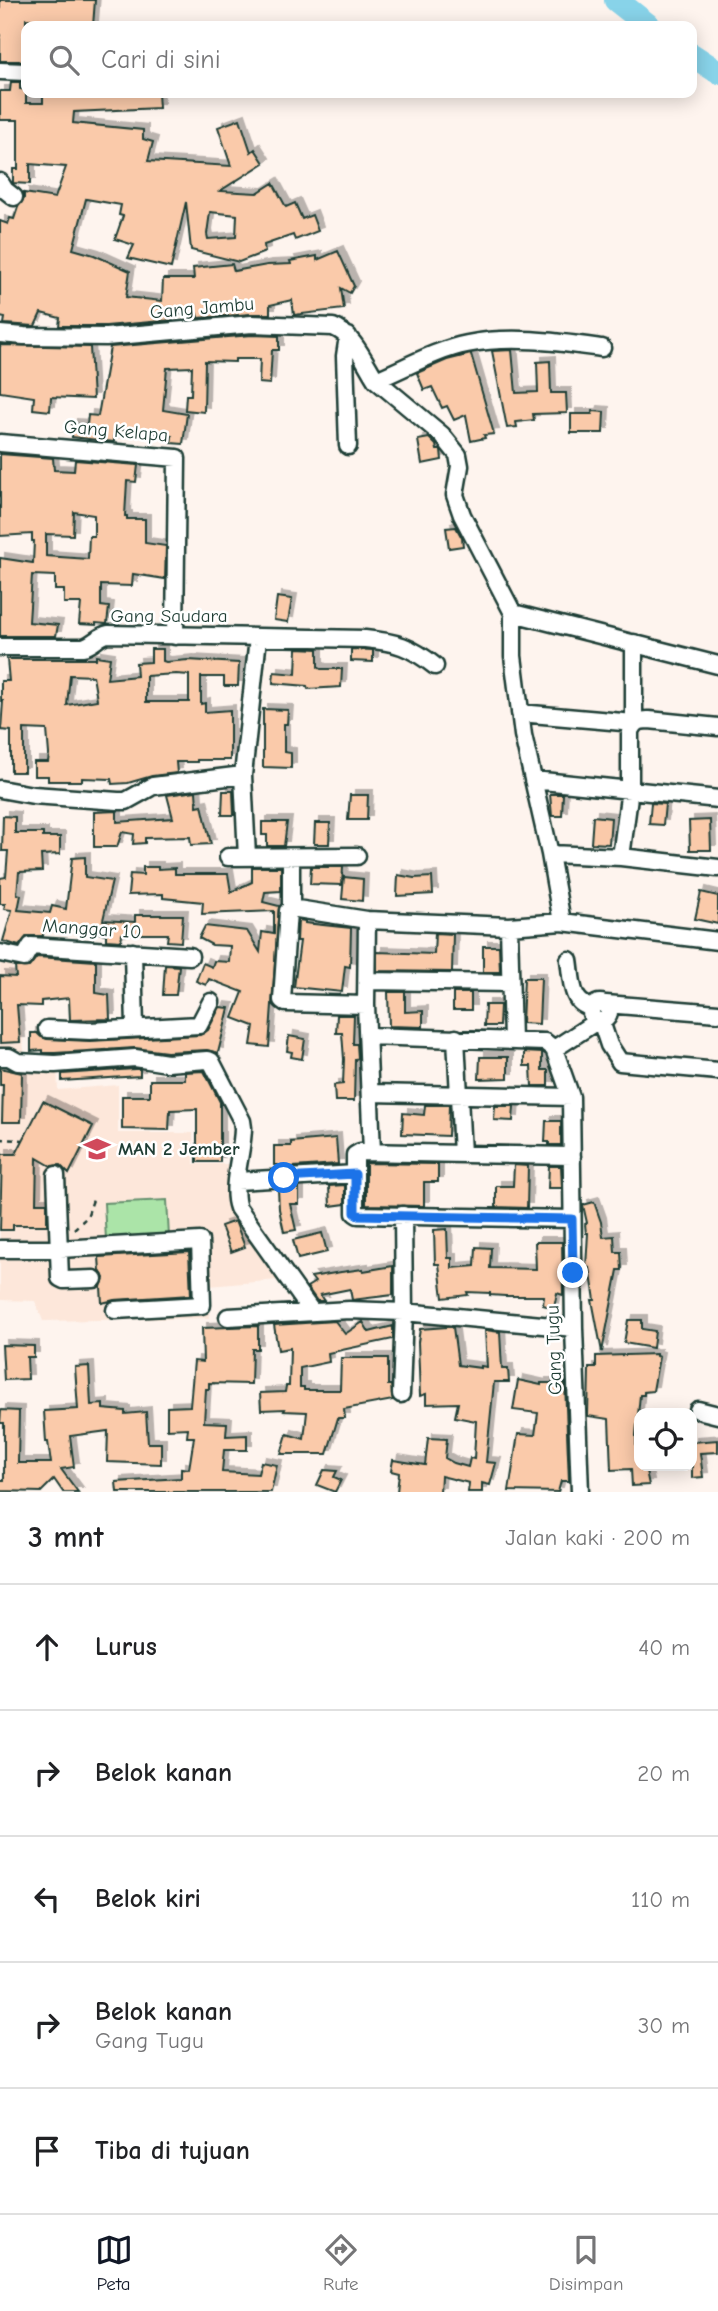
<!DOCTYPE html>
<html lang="id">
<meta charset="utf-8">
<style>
body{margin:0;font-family:"Comic Neue",sans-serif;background:#f6f6f6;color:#202124}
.controls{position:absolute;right:21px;bottom:21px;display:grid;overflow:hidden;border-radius:14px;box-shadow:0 4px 18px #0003}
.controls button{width:63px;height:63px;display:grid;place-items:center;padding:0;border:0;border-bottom:2px solid #e0e0e0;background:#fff;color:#202124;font:35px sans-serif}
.stop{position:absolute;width:21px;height:21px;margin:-16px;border:5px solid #1a73e8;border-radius:50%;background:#fff}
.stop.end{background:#1a73e8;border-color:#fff;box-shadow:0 2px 7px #0008}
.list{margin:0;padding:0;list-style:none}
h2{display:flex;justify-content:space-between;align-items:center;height:91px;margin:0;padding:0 28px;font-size:30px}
h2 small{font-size:23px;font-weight:400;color:#757577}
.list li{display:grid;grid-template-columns:46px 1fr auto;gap:21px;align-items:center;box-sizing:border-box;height:126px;padding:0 28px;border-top:2px solid #e0e0e0}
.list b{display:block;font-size:26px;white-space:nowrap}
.list p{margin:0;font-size:23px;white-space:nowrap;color:#757577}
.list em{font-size:23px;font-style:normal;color:#757577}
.icon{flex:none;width:38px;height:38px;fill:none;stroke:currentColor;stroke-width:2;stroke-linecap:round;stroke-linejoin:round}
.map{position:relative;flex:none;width:718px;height:1492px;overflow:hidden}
.search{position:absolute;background:#fff;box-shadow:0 4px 18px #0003;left:21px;right:21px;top:21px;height:77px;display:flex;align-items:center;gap:18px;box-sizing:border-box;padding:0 24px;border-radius:14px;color:#757577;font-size:26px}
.sheet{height:721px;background:#fff}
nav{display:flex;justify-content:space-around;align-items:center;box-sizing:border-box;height:98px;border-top:2px solid #e0e0e0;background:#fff;font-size:19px;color:#757577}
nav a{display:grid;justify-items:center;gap:4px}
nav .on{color:#111827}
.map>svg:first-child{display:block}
.built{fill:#fde7da}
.green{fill:#abe4a8;stroke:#65906e;stroke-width:2}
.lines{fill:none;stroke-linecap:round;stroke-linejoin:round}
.river{stroke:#88d3e9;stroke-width:24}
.building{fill:#facaaa;stroke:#1f3d34;stroke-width:2;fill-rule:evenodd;filter:url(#shadow)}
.minor-casing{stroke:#1f3d34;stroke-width:21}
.path{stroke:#1f3d34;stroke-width:2.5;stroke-dasharray:5 5;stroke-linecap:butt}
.minor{stroke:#fff;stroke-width:16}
.route{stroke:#1a73e8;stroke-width:9}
.labels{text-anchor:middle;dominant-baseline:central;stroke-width:5;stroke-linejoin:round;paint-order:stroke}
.street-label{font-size:19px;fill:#1f3d34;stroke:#fff}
.poi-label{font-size:19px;font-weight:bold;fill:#1f3d34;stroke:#fff;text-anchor:start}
</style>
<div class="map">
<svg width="718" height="1492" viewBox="0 0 718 1492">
<defs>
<filter id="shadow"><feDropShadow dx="5" dy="-5" stdDeviation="0" flood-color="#0004"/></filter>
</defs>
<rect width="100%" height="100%" fill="#fef4ee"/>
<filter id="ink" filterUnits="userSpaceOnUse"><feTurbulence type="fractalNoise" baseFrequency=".0143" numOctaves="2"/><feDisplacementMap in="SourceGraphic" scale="14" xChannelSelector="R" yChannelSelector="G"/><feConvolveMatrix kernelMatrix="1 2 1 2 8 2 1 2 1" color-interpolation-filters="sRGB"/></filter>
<g filter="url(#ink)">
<path class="built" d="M0 956 12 958 26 1065 57 1067 58 1090 118 1085V1133H193L194 1164H232L228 1204 278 1280 209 1286 210 1318 43 1321 35 1301 0 1300Z"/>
<path class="green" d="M167 1200 169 1237 106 1240 104 1203Z"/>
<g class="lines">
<path class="river" d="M616 0 649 26
M692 55 718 72"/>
</g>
<path class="building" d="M0 0H95L93 26H46L47 21 26 19V61H0Z
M11 82H20V89L26 90V103H43V93H158L159 108 74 112 73 123 143 130V139L153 142 148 161 231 166 218 127 240 119 251 152 255 149 264 163 220 191 257 193 273 183 286 207 295 203 302 219 312 215 318 231 295 240 293 235 264 245 265 252 239 262 191 250 186 202 171 268 128 258 134 245 115 239 123 216 119 215 121 205 86 199 73 249 94 255 130 271 126 297 162 301 163 279H194L193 268 232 264 234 271 267 265 291 264 290 261 317 256V260L338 251 354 286 350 293 341 288 344 309 294 315 292 300 270 305V314H251L198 318 197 314 173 315V320L106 326H59L60 318 41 313 35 326 4 324 5 318 0 317V221L8 224 10 218 14 219 18 207 24 199V193L55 198 66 167 30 164V184L13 183V169H18V120H0V91H10ZM210 212 237 215 236 237 208 239 207 234Z
M252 335 279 336V350H272L270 384 259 383 260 359H235V362L205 361 204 412 185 410 186 395H191L192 367 167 368 163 410 187 414 183 444 171 443 172 436 130 430H115L114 442 72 437V424L87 425 88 415 98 416 110 347Z
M0 345 90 347 93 399 51 397 50 411 33 409 34 397 0 392Z
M512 350 516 393 538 392 537 362 550 361 551 393H566L567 413 533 414 534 420 516 422 517 427 507 428 492 351Z
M471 354 494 434 484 435 485 438 471 441 466 415 454 420 447 406 442 408 432 387 424 390 417 373 447 360Z
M593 411 604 412 603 433H571V414H592Z
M429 438 436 445 437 450H441L442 460 422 464 418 440Z
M0 454 53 458 54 470 74 471 75 460 138 465 136 482 127 481 125 516H127V519H145V543L166 546 165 579 133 574 132 586 101 585V606L109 607 107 624 96 623V625L79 624 81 603H64V590H55V576L32 575 29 622 58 625 56 636H0V558L33 563 34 541H32V534L0 536ZM74 512 94 515V536H89L88 559 46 556V534L73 535Z
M456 527 462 538 463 546 449 548 446 528Z
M277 597 292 599 288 622 274 620Z
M297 648 318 649V667L321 669H342L341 687 308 689 307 686 273 683 274 672 296 674Z
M151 649H163V661L166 662 188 660 239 663 238 686H224V677H201V704L205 703V712L230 710V760H197V762H176L177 773 152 776 128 783 112 784 111 779 82 778V781H48V776H34V762H48L49 754 47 730 24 729V772H11V731L1 730 3 701H1V681H9L7 659H96V656L110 658 107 679 137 676 136 663 151 662ZM176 674 189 675V702H146V676ZM70 675 93 676 97 700 67 705Z
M351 649 373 650V662L351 661Z
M263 709 288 710 287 724H284V752L291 753V768L263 767Z
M196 791 197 806 202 805 211 844 191 845 190 837 145 838V843L133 844 134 834 122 832 117 847H94V812L117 811V822L173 818 167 795Z
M223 791H233L234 815H222Z
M550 794H563L562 816H552Z
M350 795H368L367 820H348Z
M651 803 665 804 663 825 649 824Z
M3 816 15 817V833H43V837H60V854L41 855 42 871 19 872 17 894 21 895 18 910 50 913 52 906 66 909 72 858 85 857V877L112 881 103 920 135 922V915H183L181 942 167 941 168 934H122L121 941 106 940V934L44 925 43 936H27L19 946 3 941 12 910 4 909 5 904H0V878L6 877 8 851H2Z
M593 816 611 818 609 844 591 843Z
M710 820 711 850H690L689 821Z
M262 822H287L284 846H267V835H262Z
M315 823H330L329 844H314Z
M143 867H158V869L175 868V874H228L231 892 252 882V867H281V891L265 892 263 902 279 906 269 1047 251 1045 254 1026 233 1018 243 992 209 979 206 985 196 981 203 963 212 967 214 961 229 962 230 946 212 945 199 938 205 926 247 931 260 952 262 932 274 934V911L202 914 203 902 163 898V894L128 895 130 874 143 875Z
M311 867H343L342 885 310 884Z
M398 875 414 878 432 877 433 894 397 896Z
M344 877 363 879 362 901 342 899Z
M701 892 718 896V924L695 919Z
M298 920 305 921V923L351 928 350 967 345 966 342 992 294 987 300 941H297Z
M435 933 453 934 452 972 377 971V952L434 954Z
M483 946H499L500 972H483Z
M37 957 96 961V993L109 995 110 1019 70 1020 69 998 41 1001V1006L17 1005 20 1042 0 1043V976L16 977 15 967H29Z
M165 965 179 966 176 995H163Z
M524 978H541L539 1024 522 1023Z
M388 992H405V1012L423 1011V1027L389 1026Z
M453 993H471V1010H453Z
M485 1005H500L499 1026H484Z
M220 1007 229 1008 218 1053 207 1050 167 1052 135 1048 55 1053H43V1050L31 1051V1033H37L41 1037 47 1039 90 1041 200 1035 208 1030Z
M337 1015H354L353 1044H357L358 1058 355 1059 354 1101H335L334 1085 343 1084 344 1059 342 1033H336Z
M289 1036 305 1039 302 1059 291 1057 292 1052 287 1051Z
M524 1052 542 1053V1070H548V1086H532L531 1066H524Z
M480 1057H508V1078L479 1079Z
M0 1068 22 1073 21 1122H2L3 1085H0Z
M135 1069H140V1076L62 1081V1074Z
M204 1071 220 1102V1162H197V1109L170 1110 169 1130 122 1129V1096H150V1080H185V1072Z
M43 1101 93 1126 69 1174 60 1165 51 1166 37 1158 36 1203H47V1225H13V1230H0L2 1154H16Z
M425 1105H449L448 1136 402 1134 403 1113 424 1115Z
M495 1106H514L513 1121 494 1120Z
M546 1121H561V1145H549V1142H545Z
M336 1138 338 1164 278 1168V1165H274V1146H291V1142Z
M366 1163 438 1164V1182H424V1206L366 1205Z
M514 1165 528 1166 527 1208 496 1207V1186H513Z
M549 1166H561L562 1188H548Z
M345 1185V1204L330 1206 329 1186Z
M299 1188V1204H290L296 1230 284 1232 279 1209 278 1189Z
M594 1202 601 1222 603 1237 614 1236 615 1252H621L622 1270H618L602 1352 592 1300H595L590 1268 586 1267 588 1233H586L585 1224 587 1223 583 1205Z
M235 1221 245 1247 231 1252 221 1226Z
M447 1229 448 1258H452V1268L475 1266 476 1247 491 1248 490 1268 536 1269 535 1242H562L563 1295 557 1293 554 1308 543 1305 544 1296H505L490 1295V1293L467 1292 468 1295 443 1298 439 1264H435L434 1230Z
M322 1233 327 1252 298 1259 293 1240Z
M189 1252 191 1295 114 1300 102 1303 101 1287 104 1278 100 1271 99 1257Z
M393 1266V1295L352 1300 350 1289 320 1295 324 1301H317L307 1287 315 1282 311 1277 341 1272 363 1269V1271Z
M628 1320H642V1329L655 1331 653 1348 624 1343Z
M335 1321 345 1334 363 1322 369 1332 393 1326V1339L328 1353 329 1362 300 1368V1387H304V1390H340L341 1358H388V1385H391L393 1400 344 1409 345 1418H338L327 1454H281L287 1434 304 1439 307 1412 284 1411 285 1409 261 1410 260 1393 285 1392 286 1386H289L290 1348 278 1350 274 1325Z
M258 1326V1349H252L251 1384 209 1383V1389H206L204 1422 227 1423 226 1436 247 1435V1450H224L222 1472 258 1474 261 1462 277 1465 271 1492H117L116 1482 181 1478V1468L189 1469 194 1437H187L188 1428 167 1429V1407L190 1406 194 1361 203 1362 202 1328Z
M447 1327H453L458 1365 481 1368V1366L487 1367 485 1330 500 1332 502 1369H508L509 1382H494L486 1462 496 1463 490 1485 482 1483V1492H468L469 1483 441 1476 440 1492H397L399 1473 391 1471 393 1460 425 1465 428 1438 447 1439 445 1458 454 1463 468 1467 470 1458 474 1459 476 1421 455 1417 458 1403 426 1404V1394L420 1396 418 1342 420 1329Z
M2 1345 34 1346V1357H27L28 1379 4 1380Z
M656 1354V1356L659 1357 653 1391 644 1392V1395H640L636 1435V1457H639V1466H645L649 1485 632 1486 631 1469 611 1470 609 1419 588 1416 589 1368H596V1356Z
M89 1366 91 1405 103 1404V1409L125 1411V1414L146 1412 148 1443H161V1464L107 1462 108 1431 70 1436 74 1467 61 1469 78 1492H63L54 1479 41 1492 0 1491V1480H4V1423H0L1 1410 19 1411 18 1463H51L48 1442H46L44 1411 78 1409 75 1367Z
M518 1380 541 1385V1383H565L569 1481H561L558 1492 509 1491 518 1434 535 1435 538 1413 513 1410Z
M718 1440V1452L700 1453 703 1477 692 1478V1442Z
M324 1470 337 1471 334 1477 341 1480 335 1492 317 1485Z"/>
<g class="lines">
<g class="minor-casing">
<path id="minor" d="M0 71 26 72
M0 182 5 190 14 197
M0 334 24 336 106 337 252 324 333 327C353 334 365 363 376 380 405 368 436 350 467 344 511 335 558 342 602 348
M348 336 345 356 348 446
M376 380 442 435 458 455 460 466 455 495 462 515 513 613V656L523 735 550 854 562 922
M0 443 177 458 175 636
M513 613 718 665
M0 647H83C93 645 98 636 108 634L365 639C396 642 410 646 435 666
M520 713 634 723V643
M533 780 718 799
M0 789 33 795 118 801H126L153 786 243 775
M550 854 621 857 718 868
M228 857 357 856
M247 857 243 775 258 638
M291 857V908L288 911 282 1000 286 1003 366 1005
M621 857 630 789V731C635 721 638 721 649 720L718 727
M291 908 367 920 509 926 562 922 718 941
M367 920 366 1005 372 1152
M509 926 512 1041
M133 952 135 1027
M0 953 24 958 31 946 190 956
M569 960C572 977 570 1004 591 1007
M367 981 510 983
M591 1012a9 9 0 1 1 18 0a9 9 0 1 1-18 0Z
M606 1004 718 1013
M601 1021 609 1045 620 1062 718 1071
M47 1029 90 1031 199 1025 211 1002
M368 1036 545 1042 554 1049 571 1097 574 1328 580 1492
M456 1038 462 1154
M554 1049 597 1021
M0 1057H9L18 1062 55 1064 135 1058 167 1063 207 1060 211 1061 242 1121 243 1128C243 1151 230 1187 238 1208L312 1312
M370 1093 571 1097
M572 1156 360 1152 355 1155V1213L358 1215 572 1219
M56 1175 60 1278 64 1280 94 1279
M237 1181 355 1174
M0 1249H60L200 1241 202 1305 115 1310
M228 1317 349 1310 404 1312 574 1328
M401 1394 404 1312 403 1215
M698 1410 718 1415"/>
</g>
<path class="path" d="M0 1139 23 1140
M74 1229 87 1217 94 1197"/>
<use href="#minor" class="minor"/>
</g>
</g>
<g class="lines" filter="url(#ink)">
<path class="route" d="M284 1178 355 1174V1213L358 1215 572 1219 573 1273"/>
</g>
<defs>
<g id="school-bare" transform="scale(2.1)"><path d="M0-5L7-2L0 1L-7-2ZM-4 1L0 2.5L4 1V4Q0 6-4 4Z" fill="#d1495b" stroke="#fff" stroke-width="2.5" paint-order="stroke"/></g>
</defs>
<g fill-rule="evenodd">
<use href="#school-bare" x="97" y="1149"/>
</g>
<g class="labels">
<g class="street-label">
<text transform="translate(202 308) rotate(-5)">Gang Jambu</text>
<text transform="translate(116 431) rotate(5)">Gang Kelapa</text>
<text x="169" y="616">Gang Saudara</text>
<text transform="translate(92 929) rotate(4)">Manggar 10</text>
<text transform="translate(554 1350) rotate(-92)">Gang Tugu</text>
</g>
<g class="poi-label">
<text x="118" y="1149">MAN 2 Jember</text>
</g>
</g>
</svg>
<div class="controls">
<button><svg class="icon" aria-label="locate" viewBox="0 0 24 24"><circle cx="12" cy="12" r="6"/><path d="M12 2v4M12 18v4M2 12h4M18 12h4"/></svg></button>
</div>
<div class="stop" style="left:284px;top:1178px"></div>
<div class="stop end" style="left:573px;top:1273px"></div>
<div class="search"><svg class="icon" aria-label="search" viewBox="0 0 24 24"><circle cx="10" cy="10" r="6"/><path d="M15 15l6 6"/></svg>Cari di sini</div>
</div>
<section class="sheet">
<h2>3 mnt<small>Jalan kaki · 200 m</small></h2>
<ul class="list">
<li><svg class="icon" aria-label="ahead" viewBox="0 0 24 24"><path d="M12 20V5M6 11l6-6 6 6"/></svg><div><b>Lurus</b></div><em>40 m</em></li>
<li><svg class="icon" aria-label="right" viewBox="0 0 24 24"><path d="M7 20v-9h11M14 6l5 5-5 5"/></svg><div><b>Belok kanan</b></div><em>20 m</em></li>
<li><svg class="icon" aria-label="left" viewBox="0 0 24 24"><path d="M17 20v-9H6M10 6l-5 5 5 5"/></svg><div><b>Belok kiri</b></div><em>110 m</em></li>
<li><svg class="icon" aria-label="right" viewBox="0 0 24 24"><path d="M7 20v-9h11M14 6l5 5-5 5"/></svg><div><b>Belok kanan</b><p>Gang Tugu</p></div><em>30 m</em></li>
<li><svg class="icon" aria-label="arrive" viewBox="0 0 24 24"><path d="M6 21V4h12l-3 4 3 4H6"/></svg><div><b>Tiba di tujuan</b></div></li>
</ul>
</section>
<nav>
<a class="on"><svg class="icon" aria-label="map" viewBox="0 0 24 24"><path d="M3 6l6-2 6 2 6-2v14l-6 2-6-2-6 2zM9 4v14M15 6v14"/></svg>Peta</a>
<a><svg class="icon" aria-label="directions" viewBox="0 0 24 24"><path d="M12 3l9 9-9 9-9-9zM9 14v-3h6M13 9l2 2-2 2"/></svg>Rute</a>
<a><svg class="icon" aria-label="saved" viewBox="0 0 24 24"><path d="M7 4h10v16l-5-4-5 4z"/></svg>Disimpan</a>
</nav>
